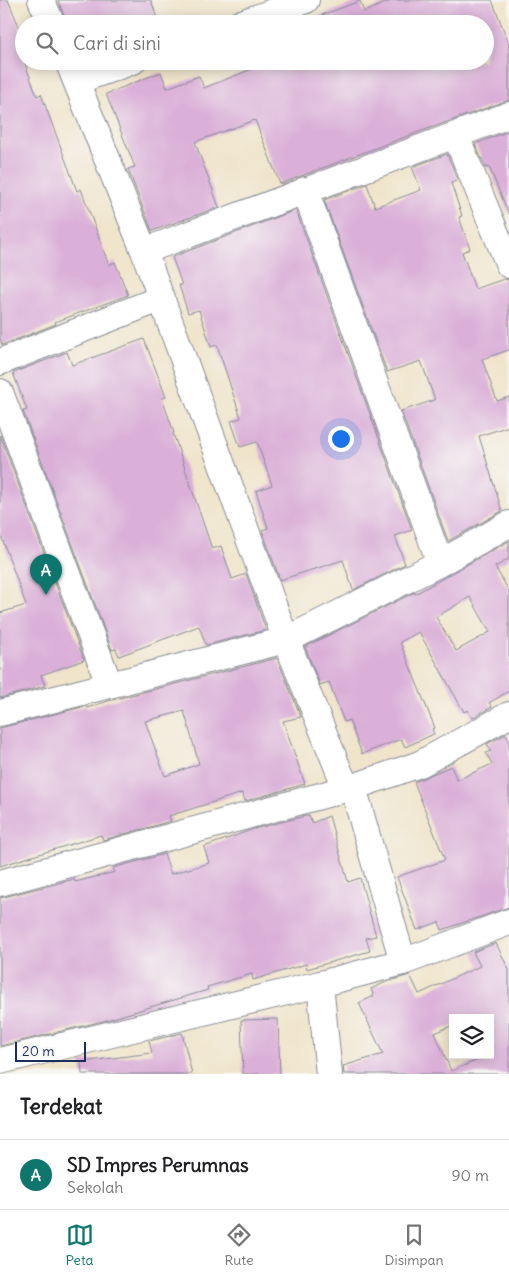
<!DOCTYPE html>
<html lang="id">
<style>
body{margin:0;font-family:Delius,sans-serif;background:#f2f2f2;color:#202124}
.controls{position:absolute;right:15px;bottom:15px;display:grid;overflow:hidden;border-radius:0px;box-shadow:0 2px 12px #0003}
.controls button{width:45px;height:45px;display:grid;place-items:center;padding:0;border:0;border-bottom:1px solid #e0e0e0;background:#fff;color:#202124;font:25px sans-serif}
.scale{position:absolute;left:15px;bottom:12px;width:71px;box-sizing:border-box;padding-left:5px;border:2px solid #1b2f5e;border-top:0;font-size:14px;line-height:18px;white-space:nowrap;color:#1b2f5e;-webkit-text-stroke:4px #f6f6f2;paint-order:stroke}
.you{position:absolute;left:340px;top:438px;width:18px;height:18px;margin:-12px;border:4px solid #fff;border-radius:50%;background:#1a73e8;box-shadow:0 0 0 8px #1a73e833}
.badge{display:grid;place-items:center;width:32px;height:32px;border-radius:50%;background:#0f766e;color:#fff;font-size:16px;font-weight:700}
.pin{position:absolute;translate:-50% -41px;filter:drop-shadow(0 1px 2px #0008)}
.pin::after{content:'';position:absolute;top:26px;width:18px;height:15px;background:inherit;clip-path:polygon(0 0,100% 0,50% 100%)}
.list{margin:0;padding:0;list-style:none}
h2{display:flex;justify-content:space-between;align-items:center;height:65px;margin:0;padding:0 20px;font-size:21px}
h2 small{font-size:16px;font-weight:400;color:#757577}
.list li{display:grid;grid-template-columns:32px 1fr auto;gap:15px;align-items:center;box-sizing:border-box;height:70px;padding:0 20px;border-top:1px solid #e0e0e0}
.list b{display:block;font-size:19px;white-space:nowrap}
.list p{margin:0;font-size:16px;white-space:nowrap;color:#757577}
.list em{font-size:16px;font-style:normal;color:#757577}
.icon{flex:none;width:28px;height:28px;fill:none;stroke:currentColor;stroke-width:2;stroke-linecap:round;stroke-linejoin:round}
.map{position:relative;flex:none;width:509px;height:1074px;overflow:hidden}
.search{position:absolute;background:#fff;box-shadow:0 2px 12px #0003;left:15px;right:15px;top:15px;height:55px;display:flex;align-items:center;gap:12px;box-sizing:border-box;padding:0 18px;border-radius:28px;color:#757577;font-size:19px}
.sheet{height:135px;background:#fff}
nav{display:flex;justify-content:space-around;align-items:center;box-sizing:border-box;height:70px;border-top:1px solid #e0e0e0;background:#fff;font-size:14px;color:#757577}
nav a{display:grid;justify-items:center;gap:2px}
nav .on{color:#0f766e}
.map>svg:first-child{display:block}
.building{fill:#daafd8;fill-rule:evenodd}
.lines{fill:none;stroke-linecap:round;stroke-linejoin:round}
.street-casing{stroke:#868a94;stroke-width:28}
.street{stroke:#fff;stroke-width:26}
</style>
<div class="map">
<svg width="509" height="1074" viewBox="0 0 509 1074">
<rect width="100%" height="100%" fill="#f6f6f2"/>
<filter id="ink" filterUnits="userSpaceOnUse"><feTurbulence type="fractalNoise" baseFrequency=".02" numOctaves="2"/><feDisplacementMap in="SourceGraphic" scale="10" xChannelSelector="R" yChannelSelector="G"/><feConvolveMatrix kernelMatrix="1 2 1 2 8 2 1 2 1" color-interpolation-filters="sRGB"/></filter>
<filter id="wash" filterUnits="userSpaceOnUse"><feTurbulence type="fractalNoise" baseFrequency=".0096" numOctaves="4" result="noise"/><feDisplacementMap in="SourceGraphic" scale="20" xChannelSelector="R" yChannelSelector="G"/><feGaussianBlur stdDeviation="1.12" result="paint"/><feColorMatrix in="noise" values="0 0 0 0 0 0 0 0 0 0 0 0 0 0 0 0 0 1.4 0 .05"/><feComposite in="paint" operator="in"/></filter>
<g filter="url(#wash)">
<rect width="100%" height="100%" fill="#f0e4ca"/>
<g id="blocks">
<path class="building" d="M0 0H8L24 39V61L37 96 41 94 77 191 81 189 109 265 115 262 128 295 55 322 56 324 2 345 0 338Z
M58 0H151L159 24H67Z
M393 0H492L509 44V100L402 138 280 184 255 120 195 142 219 207 152 231 128 169 135 167 106 94 161 72 167 88 199 76 204 88 252 69 249 61H485V24H304L303 22 360 1 364 12Z
M509 131V214L489 167 486 168 475 144Z
M447 154 458 180 451 183 462 216 459 217 470 249 462 252 475 289 504 279 509 280V350L482 359 497 401 509 397V426L479 436 502 511 448 541 401 411 435 400 421 361 387 372 324 200 367 184 375 207 421 190 412 167Z
M296 210 412 530 395 536 405 564 353 590 343 560 280 580 262 530 268 528 256 491 272 485 257 442 240 447 231 421 241 418 217 345 211 347 199 310 188 313 179 285H182L172 257Z
M144 339 166 397 162 398 174 433H173L212 549 221 546 232 579 246 574 266 630 206 645 199 626 119 656 116 649 112 650 23 411 27 410 13 373 67 352 72 365Z
M0 435 84 660 41 675 45 686 0 698V613L26 605 0 533Z
M509 541V559L495 567 509 591V691L489 703 492 707 472 718 468 710 464 712 419 632 400 642 435 728 432 729 434 734 405 747 401 739 362 754 349 720 344 722 329 682 320 685 305 647 415 592V594ZM470 597 490 632 456 651 436 617Z
M277 658 301 717 283 721 305 784 245 801 242 793 169 816 171 821 103 840 101 835 0 866V728L86 706 87 708 108 701ZM184 711 199 764 165 776 145 721Z
M506 734 509 739V907L442 930 439 922 417 930 397 877 445 860 414 782 451 766 457 780 492 764 486 753 491 751 487 744Z
M309 815 312 823 329 816 348 882 360 878 376 936 366 938 370 951 307 969 306 964 253 980 252 974 207 987 208 990 103 1021 0 1046V898L74 879 75 882 115 872 113 868 164 854 171 874 209 863 204 847 254 829Z
M496 943 509 970V1074H344L343 1066 383 1054 359 1003 374 996 371 989 386 982 410 975 419 994 480 966 473 952ZM453 1018H490V1055L451 1071 435 1033 453 1025Z
M278 1019 280 1074H243L241 1020Z
M182 1033 192 1074H82L81 1062 152 1053 149 1041Z"/>
</g>
</g>
<g filter="url(#ink)">
<use href="#blocks" fill-opacity="0" stroke="#868a94" stroke-width="1"/>
<g class="lines">
<g class="street-casing">
<path id="street" d="M41 0 52 24
M239 24 306 0
M68 61 144 251 286 640 346 788
M77 81 133 61
M456 136 509 265
M305 190 440 563
M144 251 509 115
M0 362 162 298
M0 392 109 684
M0 713 286 640 440 563 509 524
M353 787 403 962
M0 883 353 787 420 764 509 715
M320 984 329 1074
M0 1061 320 984 403 962 509 922"/>
</g>
<use href="#street" class="street"/>
</g>
</g>
</svg>
<div class="controls">
<button><svg class="icon" aria-label="layers" viewBox="0 0 24 24"><path d="M12 4l9 5-9 5-9-5zM3 14l9 5 9-5"/></svg></button>
</div>
<div class="scale">20 m</div>
<div class="you"></div>
<div class="pin badge" style="left:46px;top:595px">A</div>
<div class="search"><svg class="icon" aria-label="search" viewBox="0 0 24 24"><circle cx="10" cy="10" r="6"/><path d="M15 15l6 6"/></svg>Cari di sini</div>
</div>
<section class="sheet">
<h2>Terdekat<small></small></h2>
<ul class="list">
<li><span class="badge">A</span><div><b>SD Impres Perumnas</b><p>Sekolah</p></div><em>90 m</em></li>
</ul>
</section>
<nav>
<a class="on"><svg class="icon" aria-label="map" viewBox="0 0 24 24"><path d="M3 6l6-2 6 2 6-2v14l-6 2-6-2-6 2zM9 4v14M15 6v14"/></svg>Peta</a>
<a><svg class="icon" aria-label="directions" viewBox="0 0 24 24"><path d="M12 3l9 9-9 9-9-9zM9 14v-3h6M13 9l2 2-2 2"/></svg>Rute</a>
<a><svg class="icon" aria-label="saved" viewBox="0 0 24 24"><path d="M7 4h10v16l-5-4-5 4z"/></svg>Disimpan</a>
</nav>
